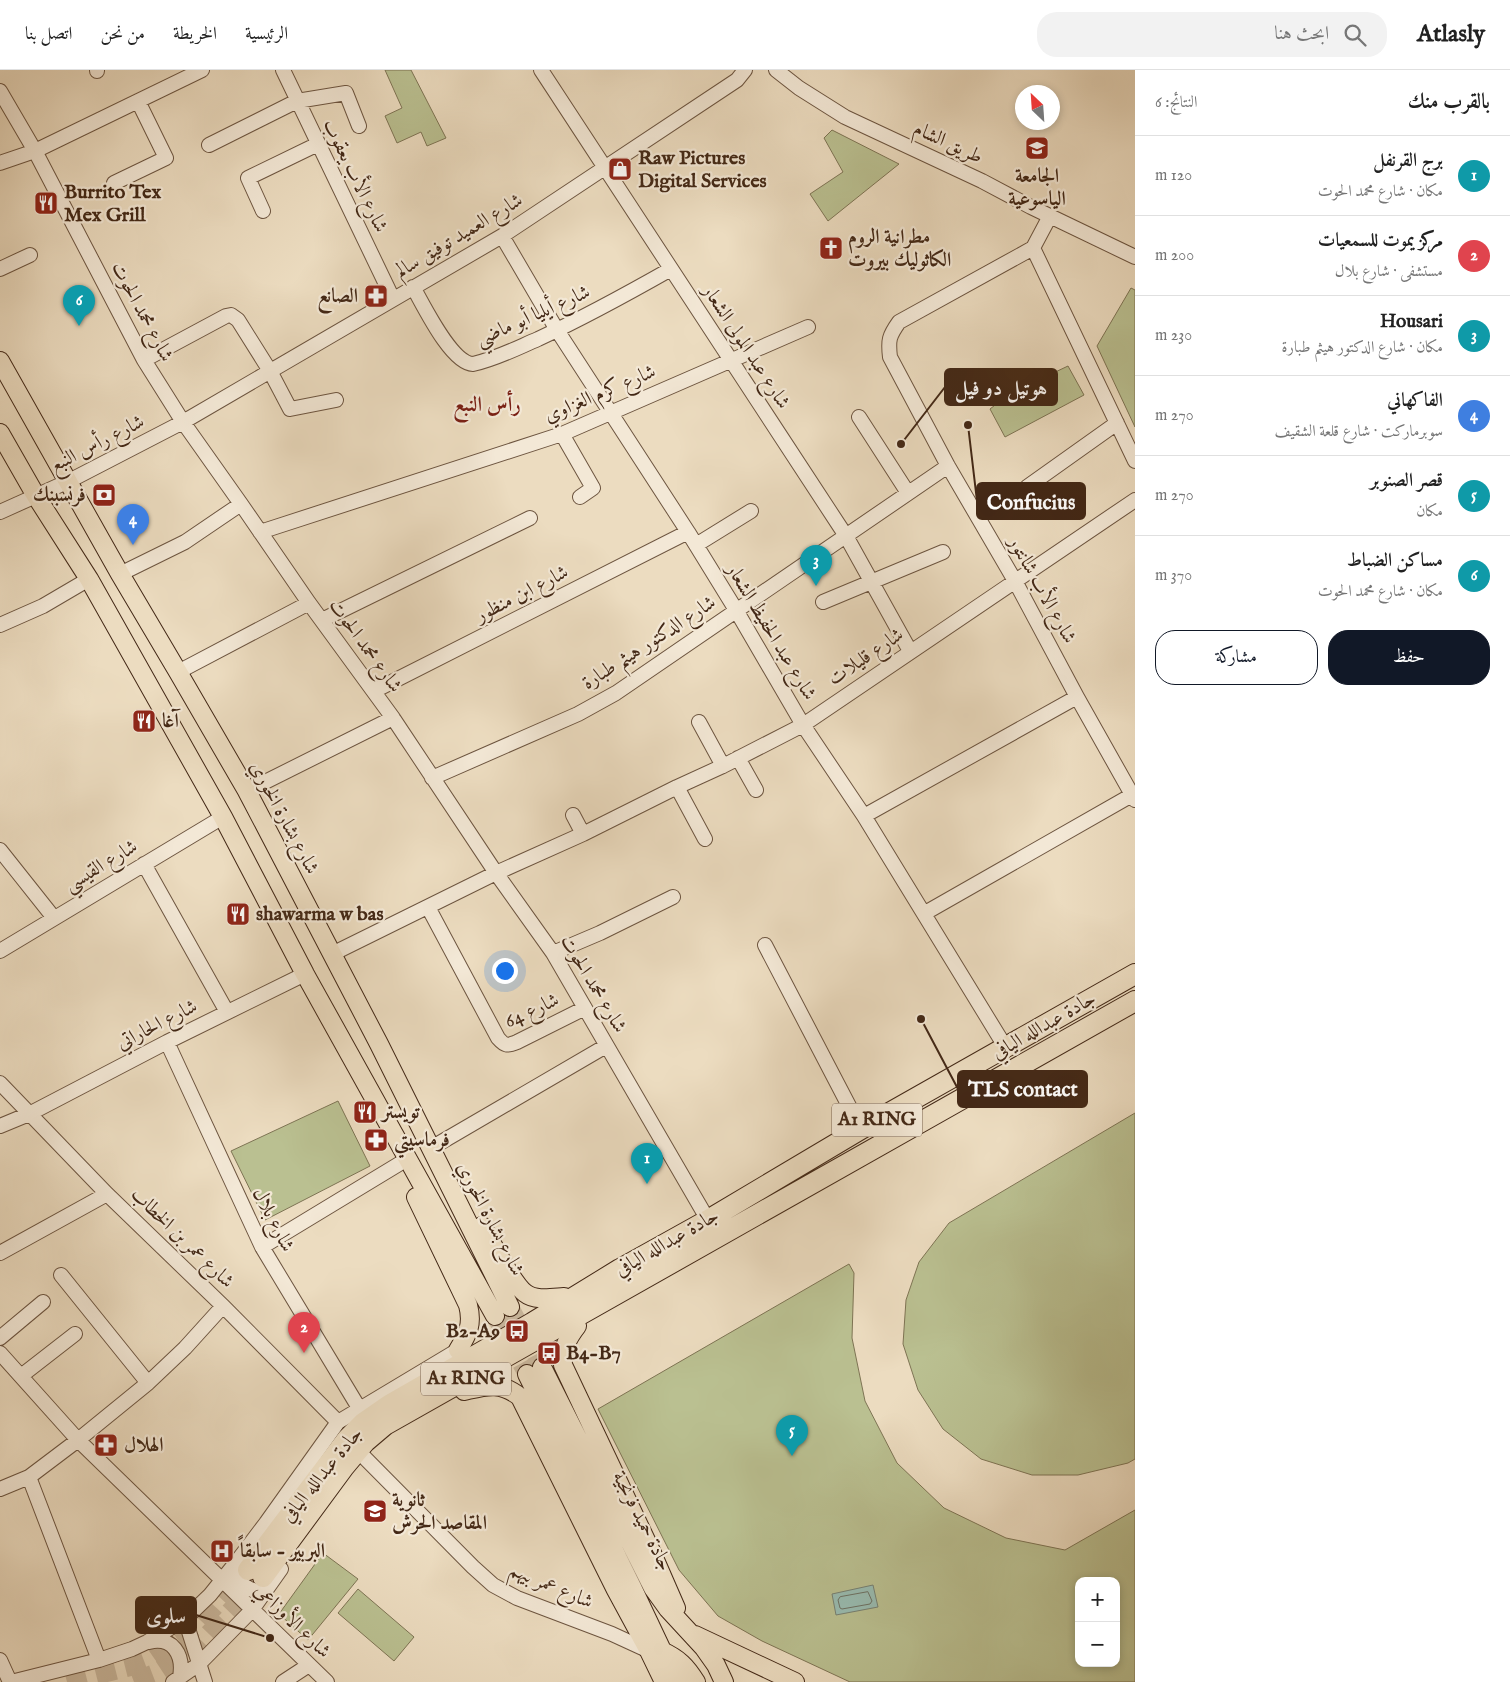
<!DOCTYPE html>
<html lang="ar">
<meta charset="utf-8">
<style>
body{margin:0;font-family:"IM FELL English",Amiri,serif;background:#f2f2f2;color:#222;direction:rtl}
.controls{position:absolute;right:15px;bottom:15px;display:grid;overflow:hidden;border-radius:10px;box-shadow:0 2px 8px #0003}
.controls button{width:45px;height:45px;display:grid;place-items:center;padding:0;border:0;border-bottom:1px solid #e0e0e0;background:#fff;color:#222;font:25px sans-serif}
.compass{position:absolute;left:1015px;top:15px;width:45px;height:45px;border-radius:50%;background:#fff;box-shadow:0 2px 8px #0003;rotate:335deg}
.you{position:absolute;left:504px;top:900px;width:18px;height:18px;margin:-12px;border:4px solid #fff;border-radius:50%;background:#1a73e8;box-shadow:0 0 0 8px #1a73e833}
.badge{display:grid;place-items:center;width:32px;height:32px;border-radius:50%;background:#111827;color:#fff;font-size:16px;font-weight:700}
.pin{position:absolute;translate:-50% -41px;filter:drop-shadow(0 1px 2px #0008)}
.pin::after{content:'';position:absolute;top:26px;width:18px;height:15px;background:inherit;clip-path:polygon(0 0,100% 0,50% 100%)}
.list{margin:0;padding:0;list-style:none}
h2{display:flex;justify-content:space-between;align-items:center;height:65px;margin:0;padding:0 20px;font-size:21px}
h2 small{font-size:16px;font-weight:400;color:#767676}
.list li{display:grid;grid-template-columns:32px 1fr auto;gap:15px;align-items:center;box-sizing:border-box;height:80px;padding:0 20px;border-top:1px solid #e0e0e0}
.list b{display:block;font-size:19px;white-space:nowrap}
.list p{margin:0;font-size:16px;white-space:nowrap;color:#767676}
.list em{font-size:16px;font-style:normal;color:#767676}
.actions{display:flex;gap:10px;padding:15px 20px}
.actions a{flex:1;padding:11px 0;border:1px solid #111827;border-radius:20px;text-align:center;font-size:18px;color:#111827}
.actions .main{background:#111827;color:#fff}
.icon{flex:none;width:28px;height:28px;fill:none;stroke:currentColor;stroke-width:2;stroke-linecap:round;stroke-linejoin:round}
.map{position:relative;flex:none;width:1135px;height:1612px;overflow:hidden;direction:ltr}
header{display:flex;align-items:center;gap:30px;box-sizing:border-box;height:70px;padding:0 25px;background:#fff;border-bottom:1px solid #e0e0e0}
header strong{font-size:24px}
nav{display:flex;gap:28px;margin-inline-start:auto;font-size:18px}
.search{width:350px;height:45px;background:#f2f2f2;display:flex;align-items:center;gap:12px;box-sizing:border-box;padding:0 18px;border-radius:20px;color:#767676;font-size:19px}
main{display:flex}
aside{flex:1;background:#fff}
.map>svg:first-child{display:block}
.green{fill:#bac091;stroke:#7e7454;fill-rule:evenodd}
.water{fill:#99bcb1;stroke:#778173}
.lines{fill:none;stroke-linecap:round;stroke-linejoin:round}
.shore{stroke:#6e7264;stroke-width:1}
.major-tunnel{stroke:#cab89e;stroke-width:18;stroke-dasharray:18 9;stroke-linecap:butt}
.highway-tunnel{stroke:#cab89e;stroke-width:20;stroke-dasharray:20 10;stroke-linecap:butt}
.minor-casing{stroke:#6d5540;stroke-width:16}
.major-casing{stroke:#432816;stroke-width:20}
.highway-casing{stroke:#432816;stroke-width:22}
.minor{stroke:#f3e8d6;stroke-width:14}
.major{stroke:#ecdcc0;stroke-width:18}
.highway{stroke:#ecdcc0;stroke-width:20}
.labels{text-anchor:middle;dominant-baseline:central;stroke-width:4.5;stroke-linejoin:round;paint-order:stroke}
.shield{fill:#f3e8d6;stroke:#786250;stroke-width:1}
.shield-label{font-size:19px;font-weight:bold;fill:#432816}
.street-label{font-size:20px;fill:#432816;stroke:#f3e8d6}
.poi-label{font-size:20px;font-weight:bold;fill:#432816;stroke:#f3e8d6;text-anchor:start}
.neighbourhood-label{font-size:21px;font-weight:bold;fill:#7a1f14;stroke:#f3e8d6}
.leader{fill:none;stroke:#432816;stroke-width:2}
.callout-dot{fill:#432816;stroke:#f3e8d6;stroke-width:2}
.callout{fill:#432816;stroke:#432816;stroke-width:2}
.callout-label{font-size:21px;text-anchor:middle;font-weight:bold;fill:#fff}
</style>
<header>
<strong>Atlasly</strong>
<div class="search"><svg class="icon" aria-label="search" viewBox="0 0 24 24"><circle cx="10" cy="10" r="6"/><path d="M15 15l6 6"/></svg>ابحث هنا</div>
<nav><a>الرئيسية</a><a>الخريطة</a><a>من نحن</a><a>اتصل بنا</a></nav>
</header>
<main>
<aside>
<h2>بالقرب منك<small>النتائج: 6</small></h2>
<ul class="list">
<li><span class="badge" style="background:#0f9aa8">1</span><div><b>برج القرنفل</b><p>مكان · شارع محمد الحوت</p></div><em>120 m</em></li>
<li><span class="badge" style="background:#e0444e">2</span><div><b>مركز يموت للسمعيات</b><p>مستشفى · شارع بلال</p></div><em>200 m</em></li>
<li><span class="badge" style="background:#0f9aa8">3</span><div><b>Housari</b><p>مكان · شارع الدكتور هيثم طبارة</p></div><em>230 m</em></li>
<li><span class="badge" style="background:#3f7fe0">4</span><div><b>الفاكهاني</b><p>سوبرماركت · شارع قلعة الشقيف</p></div><em>270 m</em></li>
<li><span class="badge" style="background:#0f9aa8">5</span><div><b>قصر الصنوبر</b><p>مكان</p></div><em>270 m</em></li>
<li><span class="badge" style="background:#0f9aa8">6</span><div><b>مساكن الضباط</b><p>مكان · شارع محمد الحوت</p></div><em>370 m</em></li>
</ul>
<div class="actions"><a class="main">حفظ</a><a>مشاركة</a></div>
</aside>
<div class="map">
<svg width="1135" height="1612" viewBox="0 0 1135 1612">
<rect width="100%" height="100%" fill="#ecdcc0"/>
<filter id="stains"><feTurbulence type="fractalNoise" baseFrequency=".004" numOctaves="4"/><feColorMatrix values="0 0 0 0 .2 0 0 0 0 .09 0 0 0 0 .02 0 0 0 .5 -.17"/></filter>
<radialGradient id="worn" r=".72"><stop offset=".6" stop-color="#630" stop-opacity="0"/><stop offset="1" stop-color="#630" stop-opacity=".3"/></radialGradient>
<path class="green" d="M385 0H411L446 68 427 76 421 62 397 73 385 46 402 38Z
M832 60 899 94 828 151 810 124 843 102 824 68Z
M1131 218 1135 220V357L1097 276Z
M1068 296 1084 325 1005 367 990 339 999 332 990 314 1009 305 1030 314Z
M338 1031 370 1096 265 1150 231 1081Z
M1135 1043V1389L1128 1393 1078 1405H1032L981 1389 943 1359 918 1320 903 1274 906 1230 919 1192 949 1153Z
M849 1194 854 1203 852 1268 865 1331 897 1393 944 1438 1006 1468 1065 1480 1135 1440V1612H850L762 1571 718 1546 679 1500 598 1339ZM1079 1511H1116V1593H1079Z
M323 1483 358 1509 308 1570 279 1544Z
M358 1519 414 1567 394 1591 338 1543Z"/>
<path class="water" d="M873 1515 878 1537 836 1545 832 1524Z"/>
<g class="lines">
<path class="shore" d="M868 1522 872 1531 870 1534 842 1539 840 1538 838 1530 840 1527Z"/>
<path class="major-tunnel" d="M510 1237 542 1297
M495 1246 527 1304"/>
<path class="highway-tunnel" d="M67 1612 138 1594 146 1591 196 1556 245 1503
M134 1612 155 1604 199 1575 256 1515"/>
<g class="minor-casing">
<path id="minor" d="M97 0V1
M283 0 393 229
M541 0 846 466 910 581
M776 0 799 18 845 47 982 111 1031 137 1135 187
M0 21 35 81 144 290 183 352 241 434 309 533 393 648 496 803 553 883 708 1150
M209 75 297 31 346 23 359 56
M0 93 35 81 202 0
M114 113 166 88 138 31
M263 141 248 108 318 74
M502 166 557 260 688 462 736 540 803 655 864 746 1006 978
M1033 178 899 252C889 266 888 270 890 287L948 396 1015 511 1077 627 1135 730
M1033 178 1135 391
M1033 178 1050 146
M0 199 30 185
M413 217C424 236 451 293 473 294 496 289 517 278 538 269 583 248 627 224 671 199
M144 290 226 246 231 245 238 250 270 301 290 339 336 330
M859 347 908 423
M562 364 593 418 580 427
M1027 417 1117 353
M0 442 69 411 183 352 502 166 737 10 745 0
M260 462 562 364 808 257
M696 475 751 441
M120 504 185 472 241 434
M823 532 943 482
M322 550 530 448
M0 555 43 536 89 509
M178 602 309 533
M374 621 688 462
M699 652 723 696
M738 688 756 720
M432 708 578 644 616 623 948 396
M677 717 705 769
M247 721 393 648
M573 745 583 764
M864 746 1077 627
M0 780 54 848
M144 794 227 942
M428 837 498 968C505 976 507 976 517 972L585 938
M925 843 1132 725
M765 875 861 1059
M0 881 223 747
M553 883 600 863 673 827
M332 884 496 803 583 764 677 717 723 696 803 655 1135 430
M167 972 262 1177 359 1338
M0 1013 107 1124 223 1236 338 1352
M0 1056 29 1044 167 972 305 904
M438 1074 606 976
M262 1177 399 1094
M0 1183 107 1124
M61 1205 148 1313
M0 1268 43 1232
M0 1283 78 1370 327 1612
M21 1306 75 1264
M363 1386 473 1497 493 1515 517 1528 612 1564 649 1581
M29 1407 99 1590
M0 1419 29 1407 78 1370 148 1313 185 1278 223 1236
M238 1491 235 1504 240 1513 250 1519 256 1521 269 1515
M185 1549 205 1612
M149 1572C173 1566 184 1585 180 1607
M0 1590 10 1612
M11 1612 99 1590 132 1579 147 1572 185 1549 210 1525 238 1490 266 1453 338 1352 458 1280
M173 1612 199 1594 252 1540 281 1499
M283 1612 309 1595"/>
</g>
<g class="major-casing">
<path id="major" d="M0 291 120 504 178 602 247 721 379 974 510 1237
M0 363 36 426 89 509 223 747 305 904 495 1246
M416 1127 468 1235C473 1254 468 1264 458 1280
M482 1156C491 1171 512 1213 525 1223 535 1231 551 1228 564 1227
M577 1256C567 1269 562 1279 563 1295L652 1483 676 1538
M542 1297 653 1518 668 1539 704 1578 716 1595 724 1612
M527 1304 632 1517 677 1612
M464 1321C486 1316 500 1311 520 1327L616 1520 649 1581 664 1612
M695 1565 795 1612
M662 1581C679 1589 686 1596 696 1612"/>
</g>
<g class="highway-casing">
<path id="highway" d="M248 1500 347 1369 363 1353 389 1335 532 1253 620 1199 708 1150 861 1059 1135 904
M263 1507 344 1397 365 1372 385 1355 1135 931"/>
</g>
<use href="#minor" class="minor"/>
<use href="#major" class="major"/>
<use href="#highway" class="highway"/>
</g>
<defs>
<g id="university-square" transform="scale(1.25)"><rect x="-9" y="-9" width="18" height="18" rx="4" fill="#8f2418" stroke="#f3e8d6"/><path d="M0-5L7-2L0 1L-7-2ZM-4 1L0 2.5L4 1V4Q0 6-4 4Z" fill="#fff"/></g>
<g id="shop-square" transform="scale(1.25)"><rect x="-9" y="-9" width="18" height="18" rx="4" fill="#8f2418" stroke="#f3e8d6"/><path d="M-5-2.5h2.3a2.7 3.5 0 0 1 5.4 0H5L5.5 6h-11ZM-1.5-2.5h3a1.5 2.3 0 0 0-3 0Z" fill="#fff"/></g>
<g id="restaurant-square" transform="scale(1.25)"><rect x="-9" y="-9" width="18" height="18" rx="4" fill="#8f2418" stroke="#f3e8d6"/><path d="M-5-6h1v4h1v-4h1v4h1v-4h1v5L-1.5 .5V6h-2V.5L-5-1ZM5-6V6H3V1.5H1.5Q1.5-4 5-6Z" fill="#fff"/></g>
<g id="church-square" transform="scale(1.25)"><rect x="-9" y="-9" width="18" height="18" rx="4" fill="#8f2418" stroke="#f3e8d6"/><path d="M-1.2-6h2.4v3.5h3.3v2.4h-3.3V6h-2.4V-.1h-3.3v-2.4h3.3Z" fill="#fff"/></g>
<g id="pharmacy-square" transform="scale(1.25)"><rect x="-9" y="-9" width="18" height="18" rx="4" fill="#8f2418" stroke="#f3e8d6"/><path d="M-2-6h4v4h4v4h-4v4h-4v-4h-4v-4h4Z" fill="#fff"/></g>
<g id="bank-square" transform="scale(1.25)"><rect x="-9" y="-9" width="18" height="18" rx="4" fill="#8f2418" stroke="#f3e8d6"/><path d="M-6-4H6V4H-6ZM0-2.3a2.3 2.3 0 1 0 0 4.6a2.3 2.3 0 1 0 0-4.6Z" fill="#fff"/></g>
<g id="bus-square" transform="scale(1.25)"><rect x="-9" y="-9" width="18" height="18" rx="4" fill="#8f2418" stroke="#f3e8d6"/><path d="M-5-6H5V4H4V6H2V4H-2V6H-4V4H-5ZM-3.5-4V0h7V-4ZM-3.5 1.2v1.5H-2V1.2ZM2 1.2v1.5H3.5V1.2Z" fill="#fff"/></g>
<g id="school-square" transform="scale(1.25)"><rect x="-9" y="-9" width="18" height="18" rx="4" fill="#8f2418" stroke="#f3e8d6"/><path d="M0-5L7-2L0 1L-7-2ZM-4 1L0 2.5L4 1V4Q0 6-4 4Z" fill="#fff"/></g>
<g id="hospital-square" transform="scale(1.25)"><rect x="-9" y="-9" width="18" height="18" rx="4" fill="#8f2418" stroke="#f3e8d6"/><path d="M-5-5h3v3.5h4V-5h3V5h-3V1.5h-4V5h-3Z" fill="#fff"/></g>
</defs>
<g fill-rule="evenodd">
<use href="#university-square" x="1037" y="78"/>
<use href="#shop-square" x="620" y="99"/>
<use href="#restaurant-square" x="46" y="133"/>
<use href="#church-square" x="831" y="178"/>
<use href="#pharmacy-square" x="376" y="226"/>
<use href="#bank-square" x="104" y="425"/>
<use href="#restaurant-square" x="144" y="651"/>
<use href="#restaurant-square" x="238" y="844"/>
<use href="#restaurant-square" x="365" y="1042"/>
<use href="#pharmacy-square" x="376" y="1070"/>
<use href="#bus-square" x="517" y="1261"/>
<use href="#bus-square" x="549" y="1283"/>
<use href="#pharmacy-square" x="106" y="1375"/>
<use href="#school-square" x="375" y="1441"/>
<use href="#hospital-square" x="222" y="1481"/>
</g>
<g class="labels">
<g class="shield">
<rect x="832" y="1033.5" width="90" height="33" rx="4"/>
<rect x="421" y="1292.5" width="90" height="33" rx="4"/>
</g>
<g class="shield-label">
<text x="877" y="1050">A1 RING</text>
<text x="466" y="1309">A1 RING</text>
</g>
<g class="street-label">
<text transform="translate(948 73) rotate(25)">طريق الشام</text>
<text transform="translate(355 106) rotate(64)">شارع الأب يعقوب</text>
<text transform="translate(459 166) rotate(-31)">شارع العميد توفيق سالم</text>
<text transform="translate(142 242) rotate(62)">شارع محمد الحوت</text>
<text transform="translate(533 246) rotate(-24)">شارع أيليا أبو ماضي</text>
<text transform="translate(746 277) rotate(57)">شارع عبد المولى الشعار</text>
<text transform="translate(600 324) rotate(-23)">شارع كرم الغزاوي</text>
<text transform="translate(97 374) rotate(-27)">شارع رأس النبع</text>
<text transform="translate(1042 520) rotate(61)">شارع الأب شانتور</text>
<text transform="translate(522 524) rotate(-27)">شارع ابن منظور</text>
<text transform="translate(771 562) rotate(59)">شارع عبد الحفيظ الشعار</text>
<text transform="translate(649 573) rotate(-33)">شارع الدكتور هيثم طبارة</text>
<text transform="translate(365 576) rotate(54)">شارع محمد الحوت</text>
<text transform="translate(866 587) rotate(-34)">شارع قليلات</text>
<text transform="translate(284 748) rotate(62)">شارع بشارة الخوري</text>
<text transform="translate(101 796) rotate(-31)">شارع القيسي</text>
<text transform="translate(593 914) rotate(59)">شارع محمد الحوت</text>
<text transform="translate(532 941) rotate(-25)">شارع 64</text>
<text transform="translate(157 955) rotate(-27)">شارع الحاراتي</text>
<text transform="translate(1044 956) rotate(-30)">جادة عبدالله اليافي</text>
<text transform="translate(490 1149) rotate(63)">شارع بشارة الخوري</text>
<text transform="translate(273 1150) rotate(63)">شارع بلال</text>
<text transform="translate(182 1168) rotate(44)">شارع عمر بن الخطاب</text>
<text transform="translate(667 1173) rotate(-30)">جادة عبدالله اليافي</text>
<text transform="translate(322 1405) rotate(-51)">جادة عبدالله اليافي</text>
<text transform="translate(642 1451) rotate(63)">جادة حميد فرنجية</text>
<text transform="translate(551 1516) rotate(23)">شارع عمر بيهم</text>
<text transform="translate(292 1551) rotate(44)">شارع الأوزاعي</text>
</g>
<g class="poi-label">
<text x="638" y="88">Raw Pictures<tspan x="638" dy="23">Digital Services</tspan></text>
<text x="1037" y="106" text-anchor="middle">الجامعة<tspan x="1037" dy="23">الياسوعية</tspan></text>
<text x="64" y="122">Burrito Tex<tspan x="64" dy="23">Mex Grill</tspan></text>
<text x="848" y="167">مطرانية الروم<tspan x="848" dy="23">الكاثوليك بيروت</tspan></text>
<text x="358" y="226" text-anchor="end">الصانع</text>
<text x="86" y="425" text-anchor="end">فرنسبنك</text>
<text x="162" y="651">آغا</text>
<text x="256" y="844">shawarma w bas</text>
<text x="382" y="1042">تويستر</text>
<text x="394" y="1070">فرماسيتي</text>
<text x="500" y="1261" text-anchor="end">B2-A9</text>
<text x="566" y="1283">B4-B7</text>
<text x="124" y="1375">الهلال</text>
<text x="392" y="1430">ثانوية<tspan x="392" dy="23">المقاصد الحرش</tspan></text>
<text x="240" y="1481">البربير - سابقاً</text>
</g>
<g class="neighbourhood-label">
<text x="487" y="335">رأس النبع</text>
</g>
</g>
<path class="leader" d="M901 374L945 317M968 355L977 431M921 949L958 1019M270 1568L196 1545"/>
<g class="callout-dot">
<circle cx="901" cy="374" r="5"/>
<circle cx="968" cy="355" r="5"/>
<circle cx="921" cy="949" r="5"/>
<circle cx="270" cy="1568" r="5"/>
</g>
<g class="callout">
<rect x="945" y="299" width="112" height="36" rx="5"/>
<rect x="977" y="413" width="108" height="36" rx="5"/>
<rect x="958" y="1001" width="129" height="36" rx="5"/>
<rect x="136" y="1527" width="60" height="36" rx="5"/>
</g>
<g class="callout-label">
<text x="1001" y="325">هوتيل دو فيل</text>
<text x="1031" y="439">Confucius</text>
<text x="1023" y="1026">TLS contact</text>
<text x="166" y="1553">سلوى</text>
</g>
<rect width="100%" height="100%" filter="url(#stains)"/>
<rect width="100%" height="100%" fill="url(#worn)"/>
</svg>
<div class="controls">
<button>+</button>
<button>−</button>
</div>
<svg class="compass" viewBox="-18 -18 36 36"><path d="M0-13l5 13h-10z" fill="#e53935"/><path d="M0 13l5-13h-10z" fill="#767676"/></svg>
<div class="you"></div>
<div class="pin badge" style="left:647px;top:1114px;background:#0f9aa8">1</div>
<div class="pin badge" style="left:304px;top:1283px;background:#e0444e">2</div>
<div class="pin badge" style="left:816px;top:516px;background:#0f9aa8">3</div>
<div class="pin badge" style="left:133px;top:475px;background:#3f7fe0">4</div>
<div class="pin badge" style="left:792px;top:1386px;background:#0f9aa8">5</div>
<div class="pin badge" style="left:79px;top:256px;background:#0f9aa8">6</div>
</div>
</main>
